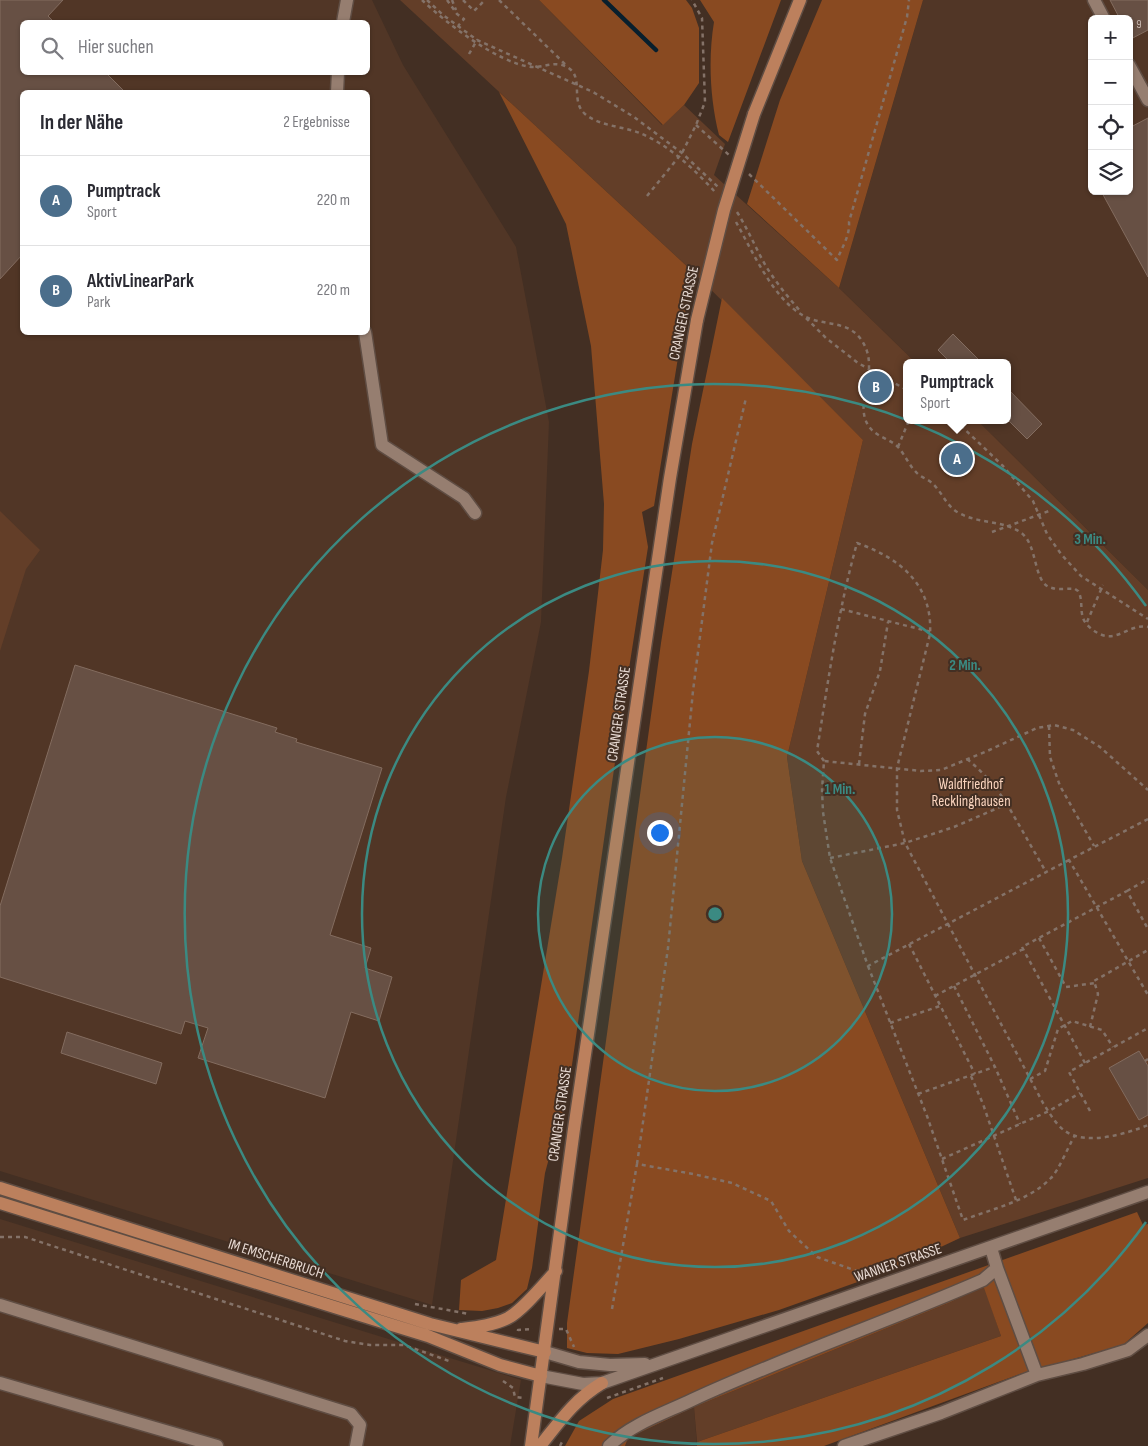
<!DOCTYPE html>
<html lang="de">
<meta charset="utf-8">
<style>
body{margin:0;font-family:"Sofia Sans Condensed",sans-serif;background:#f7f7f7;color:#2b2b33}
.controls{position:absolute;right:15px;top:15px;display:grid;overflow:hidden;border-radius:8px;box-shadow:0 1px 4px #0004}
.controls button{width:45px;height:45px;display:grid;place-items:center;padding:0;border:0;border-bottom:1px solid #e1e1e2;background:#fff;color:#2b2b33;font:25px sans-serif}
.you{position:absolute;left:659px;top:832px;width:18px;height:18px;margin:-12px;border:4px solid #fff;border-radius:50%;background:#1a73e8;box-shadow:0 0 0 8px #1a73e833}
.badge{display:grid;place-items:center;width:32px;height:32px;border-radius:50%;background:#4b6e8b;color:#fff;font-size:16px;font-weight:700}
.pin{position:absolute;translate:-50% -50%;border:2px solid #fff;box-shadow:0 1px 5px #0006}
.popup{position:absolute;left:903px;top:359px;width:108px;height:65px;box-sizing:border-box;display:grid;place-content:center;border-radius:8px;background:#fff;filter:drop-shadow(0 1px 4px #0005);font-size:16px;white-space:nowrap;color:#7c7c81}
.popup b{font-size:19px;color:#2b2b33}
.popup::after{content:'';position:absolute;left:50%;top:100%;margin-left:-10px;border:10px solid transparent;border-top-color:#fff}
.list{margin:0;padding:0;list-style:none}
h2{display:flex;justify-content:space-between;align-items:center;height:65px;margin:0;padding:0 20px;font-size:21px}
h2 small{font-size:16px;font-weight:400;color:#7c7c81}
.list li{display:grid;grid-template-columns:32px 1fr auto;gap:15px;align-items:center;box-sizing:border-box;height:90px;padding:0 20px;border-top:1px solid #e1e1e2}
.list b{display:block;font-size:19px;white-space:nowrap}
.list p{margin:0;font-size:16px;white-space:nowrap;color:#7c7c81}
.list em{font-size:16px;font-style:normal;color:#7c7c81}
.icon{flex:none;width:28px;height:28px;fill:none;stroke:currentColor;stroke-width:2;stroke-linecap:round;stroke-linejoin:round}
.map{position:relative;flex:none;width:1148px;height:1446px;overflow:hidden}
.search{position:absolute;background:#fff;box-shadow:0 1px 4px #0004;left:20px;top:20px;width:350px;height:55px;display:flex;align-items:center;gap:12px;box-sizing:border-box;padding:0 18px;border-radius:8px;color:#7c7c81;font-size:19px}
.panel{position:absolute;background:#fff;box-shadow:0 1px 4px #0004;left:20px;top:90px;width:350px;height:245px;border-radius:8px}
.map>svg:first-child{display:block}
.built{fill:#513626;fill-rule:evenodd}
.green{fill:#633e28}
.forest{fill:#894a21}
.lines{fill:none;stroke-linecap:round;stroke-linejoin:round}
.stream{stroke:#081f2d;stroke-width:4.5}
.building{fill:#675044;stroke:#836c5f}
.minor-casing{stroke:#5f4d43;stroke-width:15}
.major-casing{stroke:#5f4d43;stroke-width:15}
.path{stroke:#847268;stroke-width:2.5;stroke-dasharray:4 4;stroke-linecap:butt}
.minor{stroke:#967e70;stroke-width:12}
.major{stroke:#bc805d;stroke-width:12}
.major-bridge-casing{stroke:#5f4d43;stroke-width:15;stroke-linecap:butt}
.major-bridge{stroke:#bc805d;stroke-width:12}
.ring{fill:none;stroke:#3b8a82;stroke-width:2.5}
.labels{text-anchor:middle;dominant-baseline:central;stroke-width:4;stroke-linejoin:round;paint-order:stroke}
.number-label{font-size:12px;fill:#c8b8b0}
.street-label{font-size:15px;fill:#e9dbd4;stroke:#432f23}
.park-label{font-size:15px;fill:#fad4be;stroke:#432f23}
.centre{fill:#3b8a82;stroke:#432f23;stroke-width:2.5}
.ring-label{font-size:15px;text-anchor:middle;font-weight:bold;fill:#3b8a82;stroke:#432f23;stroke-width:4;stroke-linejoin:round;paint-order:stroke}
</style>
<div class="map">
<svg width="1148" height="1446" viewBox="0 0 1148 1446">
<rect width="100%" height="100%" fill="#432f23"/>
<path class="built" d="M0 0H372L403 65 516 247 549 422 541 622 506 797 432 1305 0 1171ZM22 22H368V72H22ZM22 92H368V332H22Z
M923 0H1148V590L977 420H1007V363H916L839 288ZM1092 19H1129V191H1092Z
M0 1219 521 1380 510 1446H0Z
M694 1407 697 1446H625L628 1438Z"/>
<path class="green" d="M400 0H539L662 125 684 105 725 144 714 175 839 288 916 363H907V420H977L1148 590V1178L960 1238 802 861 787 757 863 440 692 271Z
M0 511 40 550 26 569 0 651Z
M984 1285 1001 1336 697 1442 694 1407 951 1302Z"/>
<path class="forest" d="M539 0H686L692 8 699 28V83L684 105 663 125Z
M700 0H781L728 142 719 135C710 99 708 58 714 22Z
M822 0H923L839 288 747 204 780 100Z
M499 92 692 271 654 506 642 512 648 547 621 720 567 1100 555 1136 545 1173 532 1268 527 1289 512 1303 498 1308 482 1311 459 1310 461 1280 496 1260 562 858 589 671 603 550 604 504 591 346 566 224Z
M722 298 863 440 787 757 802 861 960 1238 894 1269 779 1310 679 1339 618 1354 587 1353 567 1348V1323L661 643 692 444Z
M1137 1212 1143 1225 1148 1224V1323L1123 1345 1020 1374 824 1446H697V1442L1001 1336 983 1285 951 1302 694 1407 628 1438 625 1446H565L579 1421 613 1399Z"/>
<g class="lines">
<path class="stream" d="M604 0 656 50"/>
</g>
<path class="building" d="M0 0H63L48 16 54 22H22V72H105L125 92H22V255L0 279Z
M1110 0H1148V30L1129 40V19H1120Z
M1148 118V277L1101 191H1129V128Z
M953 334 982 363H951L938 350Z
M1007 388 1042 424 1027 439 1007 419Z
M75 665 277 728 275 732 297 739 296 742 382 768 330 935 371 948 365 968 392 977 379 1021 351 1012 325 1098 198 1058 208 1028 185 1021 181 1034 0 977V906Z
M67 1032 162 1063 156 1084 61 1053Z
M1139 1051 1148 1066V1115L1139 1120 1109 1068Z"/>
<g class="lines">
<g class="minor-casing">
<path id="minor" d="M1094 0 1104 19
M343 22 347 0
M1129 65 1148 100
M337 92 338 72
M365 332 382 445 464 498 475 513
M997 1268 1037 1375
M0 1305 351 1414 360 1425 356 1446
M545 1352 579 1362 610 1365 645 1364
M541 1376 583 1384 602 1383 1148 1192
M0 1383 217 1446
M609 1446C631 1424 665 1413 692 1400 787 1356 887 1322 983 1280L997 1268 991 1248
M844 1446 941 1413 1037 1375 1083 1364 1128 1350 1148 1335"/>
</g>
<g class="major-casing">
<path id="major" d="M754 114 800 0
M0 1188 430 1324 545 1352
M0 1203 389 1324 428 1336 500 1365 541 1376
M461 1329C477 1327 494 1325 508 1318 523 1310 543 1285 556 1271
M531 1446 574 1129 670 478 697 320
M540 1446C560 1421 574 1400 602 1383"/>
</g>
<path class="path" d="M422 0C446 23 498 63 531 67 543 68 553 61 565 66 586 75 569 100 585 114 601 127 624 126 642 134 670 146 695 170 716 193
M427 0 443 15 477 40
M447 0 457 14 464 19 458 26
M452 0 456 10
M463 0 474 11 485 0
M499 0 567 66
M469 54 477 40 593 92 634 117 682 153 718 187
M696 125 729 155
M749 174 837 260C842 247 850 236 849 222L907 17 909 0
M647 196 682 153 696 125 705 102 702 18 692 0
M737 212C747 228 754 244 763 261 773 279 787 296 801 312
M736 222C753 252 773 299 804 316 822 326 846 320 860 338 883 368 853 401 868 425 875 437 889 438 898 447 905 455 909 465 916 472 921 478 929 479 934 485 943 494 947 507 959 513 979 524 1002 520 1020 532 1039 544 1032 584 1052 588 1059 590 1068 588 1075 589L1078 591C1083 599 1080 609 1083 618 1085 624 1091 629 1096 632 1117 645 1128 623 1148 627
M806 318 826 338 858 363 907 390
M955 420 1003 466 1033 501 1047 534 1061 554 1081 576 1148 619
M898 447 909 420
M992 532 1049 511
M841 609 931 632
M1087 622 1103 585
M1049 726 1050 757 1060 786 1094 846
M967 759C983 772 995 786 1007 804
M824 761 817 751C828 681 838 611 857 543 900 558 933 585 930 634L897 768V810L905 843 1043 1103C1049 1112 1056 1125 1065 1131 1086 1146 1126 1134 1148 1125
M859 764 865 714 880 671 888 622
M1148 819 1069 860 1148 995
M830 858 905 843 954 827 1007 804 1046 872
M1069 860 868 966 830 858 823 812 822 790 824 761 921 771 941 770 985 752 1037 728 1054 725 1073 730 1100 747 1148 790
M1127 891 1148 879
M1039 938 1066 987 1095 983
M909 944 975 1074
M868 966 927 1116 963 1220C992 1209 1029 1201 1051 1178 1059 1170 1068 1147 1074 1137
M954 986 995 1067 1020 1124
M935 996 1023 949
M890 1023 940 1006
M1090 1027 1098 994 1094 981 1148 950
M1145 1061 1148 1059
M1085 1063 1022 947 1127 891 1148 929
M971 1076 983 1104 1016 1200
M1030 1079 1045 1071 1058 1029 1072 1021 1102 1030 1113 1047
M918 1094 994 1067
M1090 1111 1069 1072 1148 1028
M942 1159 1049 1111 1080 1093
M637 1164 668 948 693 691 712 543 746 398
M0 1237H25L345 1341 370 1345H404L449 1361
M415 1304 469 1314
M612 1309 637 1164 693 1174 732 1183 771 1201 789 1231 817 1257 857 1271 866 1277
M559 1329H566L574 1347
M518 1331V1330L533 1329
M503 1381 513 1388 515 1397 524 1398
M607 1398 663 1378
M560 1446 563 1440"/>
<use href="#minor" class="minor"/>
<use href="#major" class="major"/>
<g class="major-bridge-casing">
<path id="major-bridge" d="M697 320 724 210 754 114"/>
</g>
<use href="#major-bridge" class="major-bridge"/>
</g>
<circle cx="715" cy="914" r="177" fill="#3b8a82" fill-opacity=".12"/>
<g class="ring">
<circle cx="715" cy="914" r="177"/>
<circle cx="715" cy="914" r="353"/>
<path d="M1146 1222A530 530 0 1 1 1146 606"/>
</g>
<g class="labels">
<g class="number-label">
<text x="1139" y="24">9</text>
</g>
<g class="street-label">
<text transform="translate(684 313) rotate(-78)">CRANGER STRASSE</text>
<text transform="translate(619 714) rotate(-82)">CRANGER STRASSE</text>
<text transform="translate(560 1114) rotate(-82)">CRANGER STRASSE</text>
<text transform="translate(276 1259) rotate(18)">IM EMSCHERBRUCH</text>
<text transform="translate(898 1263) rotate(-19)">WANNER STRASSE</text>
</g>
<g class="park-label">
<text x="971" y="784">Waldfriedhof<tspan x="971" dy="17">Recklinghausen</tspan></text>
</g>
</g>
<circle cx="715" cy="914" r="8" class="centre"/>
<g class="ring-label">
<text x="1090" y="544">3 Min.</text>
<text x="965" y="670">2 Min.</text>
<text x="840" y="794">1 Min.</text>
</g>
</svg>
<div class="controls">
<button>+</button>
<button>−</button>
<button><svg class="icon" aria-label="locate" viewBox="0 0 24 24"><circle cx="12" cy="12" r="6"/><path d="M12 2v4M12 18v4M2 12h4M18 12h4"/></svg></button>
<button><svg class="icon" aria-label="layers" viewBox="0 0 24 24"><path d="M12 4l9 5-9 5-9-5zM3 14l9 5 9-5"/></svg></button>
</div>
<div class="you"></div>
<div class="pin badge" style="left:957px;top:459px">A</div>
<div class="popup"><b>Pumptrack</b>Sport</div>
<div class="pin badge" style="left:876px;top:387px">B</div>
<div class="search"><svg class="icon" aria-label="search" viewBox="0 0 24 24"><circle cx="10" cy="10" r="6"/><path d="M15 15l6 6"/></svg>Hier suchen</div>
<section class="panel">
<h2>In der Nähe<small>2 Ergebnisse</small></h2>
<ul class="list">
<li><span class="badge">A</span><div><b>Pumptrack</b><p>Sport</p></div><em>220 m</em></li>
<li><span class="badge">B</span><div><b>AktivLinearPark</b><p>Park</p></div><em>220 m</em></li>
</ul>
</section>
</div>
